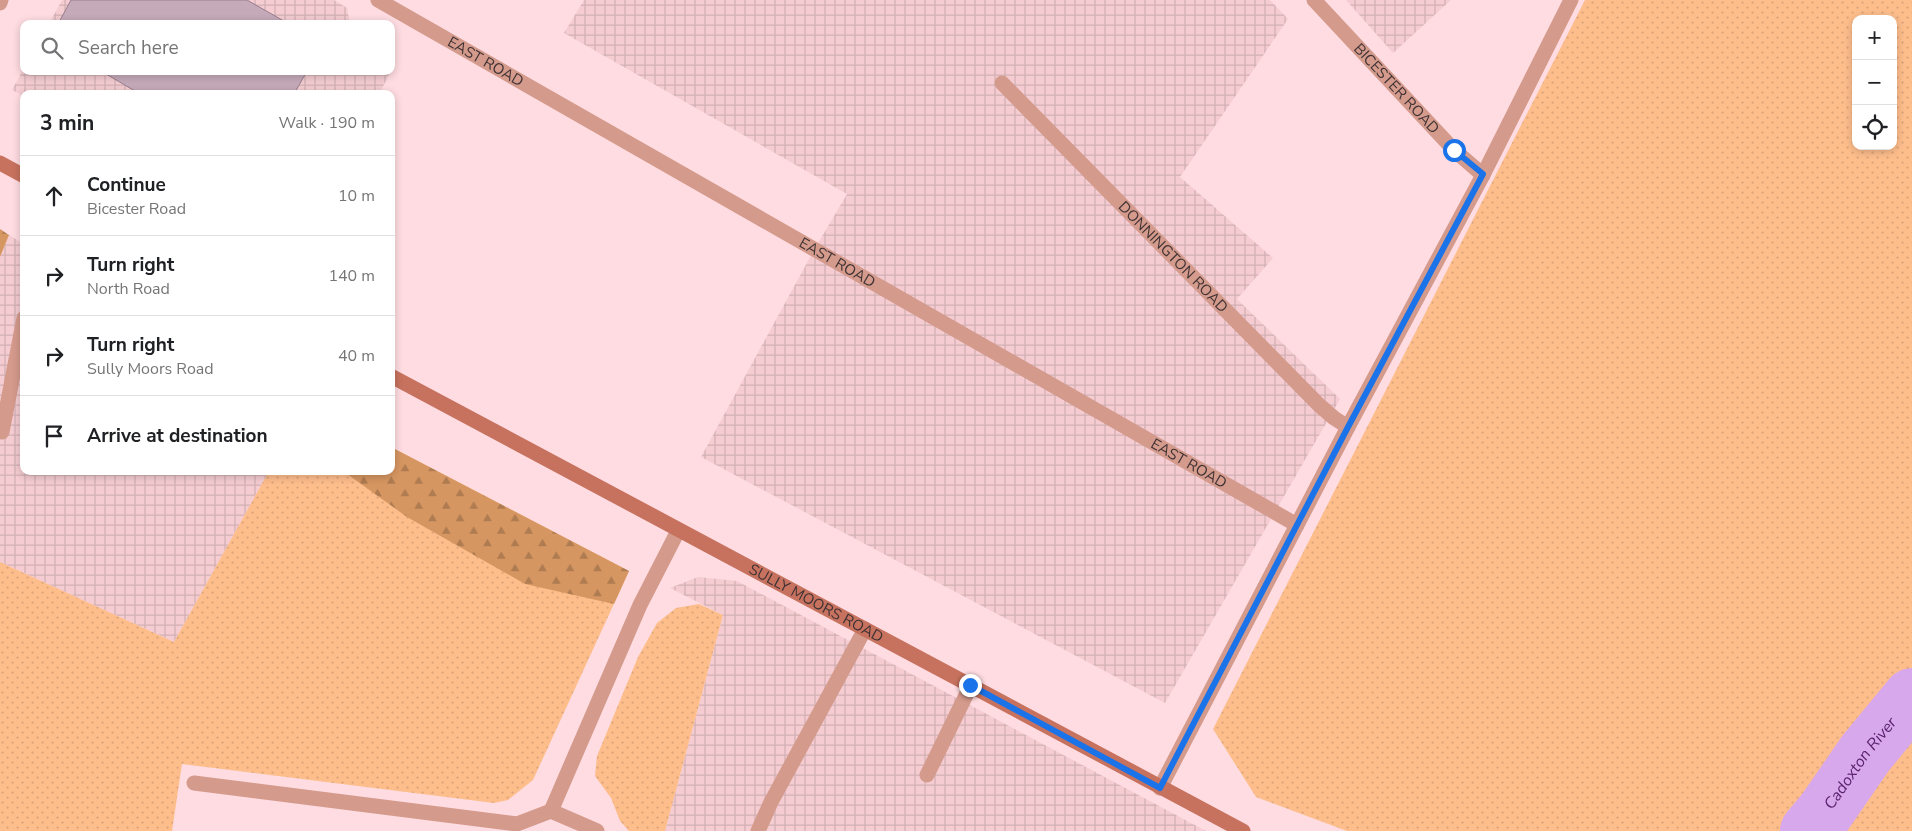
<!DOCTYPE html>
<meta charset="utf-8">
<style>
body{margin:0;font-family:"Nunito Sans",sans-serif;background:#f2f2f2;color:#202124}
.controls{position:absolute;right:15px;top:15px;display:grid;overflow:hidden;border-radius:10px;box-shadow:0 2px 8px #0003}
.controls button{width:45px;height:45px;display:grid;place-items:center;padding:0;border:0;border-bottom:1px solid #e0e0e0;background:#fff;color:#202124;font:25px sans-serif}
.stop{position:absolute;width:15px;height:15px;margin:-11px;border:4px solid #1a73e8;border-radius:50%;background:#fff}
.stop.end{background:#1a73e8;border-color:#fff;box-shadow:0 1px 5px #0008}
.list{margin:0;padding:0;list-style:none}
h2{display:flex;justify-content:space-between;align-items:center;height:65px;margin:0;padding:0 20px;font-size:21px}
h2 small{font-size:16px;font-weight:400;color:#757577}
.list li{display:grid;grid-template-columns:32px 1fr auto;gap:15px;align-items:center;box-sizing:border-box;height:80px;padding:0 20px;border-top:1px solid #e0e0e0}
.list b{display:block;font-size:19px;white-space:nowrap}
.list p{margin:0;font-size:16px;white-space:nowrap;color:#757577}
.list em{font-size:16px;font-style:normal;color:#757577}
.icon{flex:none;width:28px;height:28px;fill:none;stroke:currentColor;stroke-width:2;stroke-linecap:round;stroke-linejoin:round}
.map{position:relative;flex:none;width:1912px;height:831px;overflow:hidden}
.search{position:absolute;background:#fff;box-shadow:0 2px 8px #0003;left:20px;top:20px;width:375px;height:55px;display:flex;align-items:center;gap:12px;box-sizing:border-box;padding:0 18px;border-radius:10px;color:#757577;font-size:19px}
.panel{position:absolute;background:#fff;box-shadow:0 2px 8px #0003;left:20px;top:90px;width:375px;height:385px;border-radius:10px}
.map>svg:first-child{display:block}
.industrial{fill:url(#industrial-grid)}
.grass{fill:url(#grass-dots);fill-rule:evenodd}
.forest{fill:url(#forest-firs)}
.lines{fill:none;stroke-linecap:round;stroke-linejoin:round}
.river{stroke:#d7a8eb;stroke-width:58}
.building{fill:#c5aaba;stroke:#987e8d}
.lane{stroke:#d49a8c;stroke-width:15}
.secondary{stroke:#c7725f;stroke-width:15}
.route{stroke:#1a73e8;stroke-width:6}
.labels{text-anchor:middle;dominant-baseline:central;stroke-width:4.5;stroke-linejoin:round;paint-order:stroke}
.street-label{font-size:15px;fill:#3f3234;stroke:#fff}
.water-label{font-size:16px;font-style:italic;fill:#5b226f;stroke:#fff}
</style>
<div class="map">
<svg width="1912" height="831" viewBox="0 0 1912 831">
<defs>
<pattern id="industrial-grid" width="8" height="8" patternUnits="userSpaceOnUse" patternTransform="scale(1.25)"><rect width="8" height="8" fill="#f4ccd1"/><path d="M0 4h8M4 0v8" fill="none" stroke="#d2b0b4"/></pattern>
<pattern id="grass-dots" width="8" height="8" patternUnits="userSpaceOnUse" patternTransform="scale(1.25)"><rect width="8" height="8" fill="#febe8c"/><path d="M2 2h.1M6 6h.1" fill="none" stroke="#dba479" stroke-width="1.8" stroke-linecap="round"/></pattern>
<pattern id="forest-firs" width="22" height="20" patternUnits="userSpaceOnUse" patternTransform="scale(1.25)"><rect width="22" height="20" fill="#d69661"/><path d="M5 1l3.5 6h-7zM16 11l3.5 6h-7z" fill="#af7b51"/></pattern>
</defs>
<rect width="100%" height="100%" fill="#fedce1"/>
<path class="industrial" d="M62 0H334L347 8 350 24H49Z
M584 0H1270L1288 19 1180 177 1273 258 1237 299 1340 399 1165 703 701 457 814 250 847 194 564 33Z
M1346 0H1451L1393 53Z
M24 68V71H391L379 94H24V96L12 90Z
M9 235 24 244V471H269L174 642 0 562V257Z
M698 577 737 581 1206 831H665L723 615 670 588Z"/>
<path class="grass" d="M1585 0H1912V831H1347L1256 797 1213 729ZM1856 19H1893V146H1856Z
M391 447 629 571 533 780 508 800 494 803 182 764 172 831H0V562L174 642 269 471H391Z
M699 604 723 615 665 831H629L620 821 611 798 595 776 597 756 638 657 657 623 676 608Z"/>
<path class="forest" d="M0 229 9 235 0 257Z
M391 447 629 571 614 604 525 584 407 517 343 471H391Z"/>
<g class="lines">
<path class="river" id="s1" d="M1809 831 1825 812 1865 754 1912 697"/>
</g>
<path class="building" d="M71 0H247L289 24H58Z
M101 71H307L294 94H140Z"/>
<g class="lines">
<g class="lane">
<path id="s2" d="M378 0 1297 525"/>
<path id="s3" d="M1314 0 1454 150 1483 175"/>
<path d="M0 3 1 0"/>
<path id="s4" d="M1002 83 1319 405 1334 418 1348 427"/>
<path d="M2 432 24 318"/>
<path d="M927 775 971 685"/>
<path d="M194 783 517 824 551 811 597 831"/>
<path d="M1160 788 1348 427 1483 175 1571 0"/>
<path d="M551 811 640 605 678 531"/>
<path d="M758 831 771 802 865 629"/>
</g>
<g class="secondary">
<path d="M0 163 24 176"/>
<path id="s5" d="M391 376 1243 831"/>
</g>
</g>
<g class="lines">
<path class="route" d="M970 685 1160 788 1348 427 1483 174 1454 150"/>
</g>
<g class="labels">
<g class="street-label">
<text stroke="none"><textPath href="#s2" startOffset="124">EAST ROAD</textPath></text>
<text stroke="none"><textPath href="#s3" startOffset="121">BICESTER ROAD</textPath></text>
<text stroke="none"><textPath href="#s4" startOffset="244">DONNINGTON ROAD</textPath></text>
<text stroke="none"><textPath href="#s2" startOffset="529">EAST ROAD</textPath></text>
<text stroke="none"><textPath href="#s2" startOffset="934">EAST ROAD</textPath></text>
<text stroke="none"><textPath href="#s5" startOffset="482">SULLY MOORS ROAD</textPath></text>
</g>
<g class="water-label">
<text stroke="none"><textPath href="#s1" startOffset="85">Cadoxton River</textPath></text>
</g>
</g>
</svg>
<div class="controls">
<button>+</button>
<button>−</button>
<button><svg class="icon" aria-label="locate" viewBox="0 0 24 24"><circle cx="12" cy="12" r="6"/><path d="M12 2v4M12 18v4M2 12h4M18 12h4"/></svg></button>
</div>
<div class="stop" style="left:1454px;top:150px"></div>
<div class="stop end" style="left:970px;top:685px"></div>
<div class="search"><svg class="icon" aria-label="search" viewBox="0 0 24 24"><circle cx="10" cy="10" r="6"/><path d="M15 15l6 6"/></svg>Search here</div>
<section class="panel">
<h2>3 min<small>Walk · 190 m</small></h2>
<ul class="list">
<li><svg class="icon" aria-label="ahead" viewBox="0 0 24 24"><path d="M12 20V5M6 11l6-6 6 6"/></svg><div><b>Continue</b><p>Bicester Road</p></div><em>10 m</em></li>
<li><svg class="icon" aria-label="right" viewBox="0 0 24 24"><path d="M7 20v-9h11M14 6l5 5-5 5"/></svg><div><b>Turn right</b><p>North Road</p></div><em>140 m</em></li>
<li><svg class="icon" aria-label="right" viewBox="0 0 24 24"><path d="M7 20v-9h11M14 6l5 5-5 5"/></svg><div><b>Turn right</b><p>Sully Moors Road</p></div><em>40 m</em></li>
<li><svg class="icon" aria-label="arrive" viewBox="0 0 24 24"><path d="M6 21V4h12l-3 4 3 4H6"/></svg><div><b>Arrive at destination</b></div></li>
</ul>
</section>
</div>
